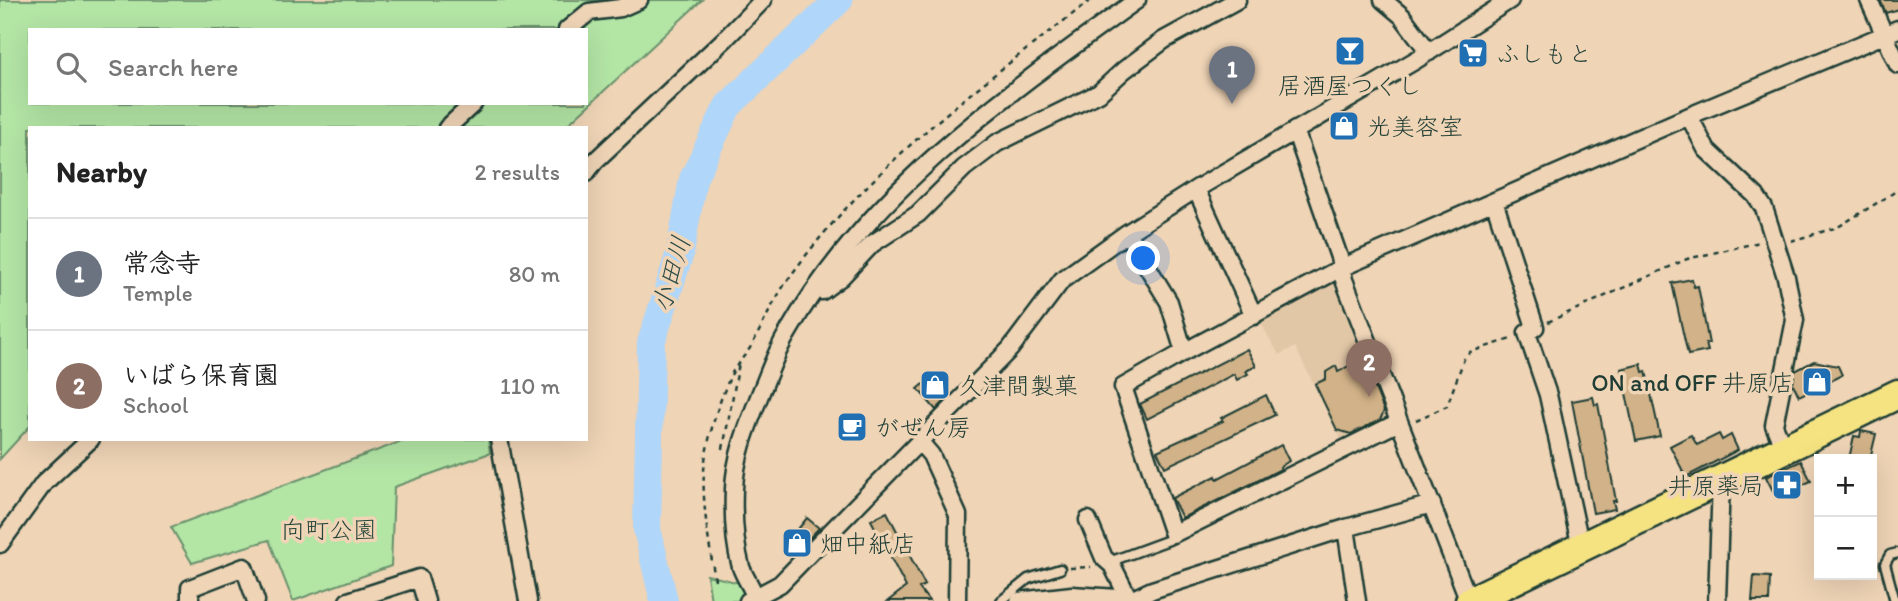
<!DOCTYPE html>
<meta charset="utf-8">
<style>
body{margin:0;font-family:Itim,"Klee One",sans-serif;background:#f2f2f2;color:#222}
.controls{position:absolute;right:21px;bottom:21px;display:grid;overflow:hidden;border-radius:0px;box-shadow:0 7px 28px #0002}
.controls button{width:63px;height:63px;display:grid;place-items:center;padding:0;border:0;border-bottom:2px solid #e0e0e0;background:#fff;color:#222;font:35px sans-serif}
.you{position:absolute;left:1144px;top:259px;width:24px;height:24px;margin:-18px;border:5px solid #fff;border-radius:50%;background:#1a73e8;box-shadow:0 0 0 10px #1a73e833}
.badge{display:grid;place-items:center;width:46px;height:46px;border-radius:50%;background:#0b8043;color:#fff;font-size:23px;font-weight:700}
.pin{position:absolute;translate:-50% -58px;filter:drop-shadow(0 2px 4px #0008)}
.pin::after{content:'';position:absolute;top:37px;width:24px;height:21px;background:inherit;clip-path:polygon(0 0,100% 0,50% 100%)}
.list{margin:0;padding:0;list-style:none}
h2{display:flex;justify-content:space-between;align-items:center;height:91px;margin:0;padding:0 28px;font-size:30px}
h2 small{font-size:23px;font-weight:400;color:#767676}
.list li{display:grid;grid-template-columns:46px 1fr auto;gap:21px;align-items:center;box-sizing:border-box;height:112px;padding:0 28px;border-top:2px solid #e0e0e0}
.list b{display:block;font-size:26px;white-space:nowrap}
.list p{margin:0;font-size:23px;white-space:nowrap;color:#767676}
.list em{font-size:23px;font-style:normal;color:#767676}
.icon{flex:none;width:38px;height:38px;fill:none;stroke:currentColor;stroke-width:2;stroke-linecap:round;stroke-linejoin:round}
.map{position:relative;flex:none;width:1898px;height:601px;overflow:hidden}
.search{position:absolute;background:#fff;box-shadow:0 7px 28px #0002;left:28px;top:28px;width:560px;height:77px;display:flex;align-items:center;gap:18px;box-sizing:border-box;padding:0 24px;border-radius:0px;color:#767676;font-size:26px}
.panel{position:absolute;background:#fff;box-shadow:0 7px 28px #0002;left:28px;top:126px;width:560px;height:315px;border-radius:0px}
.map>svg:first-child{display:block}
.built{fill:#e2c7a6}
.green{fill:#b3e5a5;stroke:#69916c;stroke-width:2;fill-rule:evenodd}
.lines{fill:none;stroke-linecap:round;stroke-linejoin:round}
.river{stroke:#b0d6f9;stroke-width:28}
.building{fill:#d2b288;stroke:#1f3d34;stroke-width:2}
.lane-casing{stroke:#1f3d34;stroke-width:13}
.street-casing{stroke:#1f3d34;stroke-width:21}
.highway-casing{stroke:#1f3d34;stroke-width:33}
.path{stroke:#1f3d34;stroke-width:2.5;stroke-dasharray:5 5;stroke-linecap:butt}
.lane{stroke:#efd4b6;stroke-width:8}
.street{stroke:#efd4b6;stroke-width:16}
.highway{stroke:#f5e382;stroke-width:28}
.labels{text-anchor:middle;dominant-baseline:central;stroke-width:7;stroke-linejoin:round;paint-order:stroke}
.poi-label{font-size:24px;fill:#1f3d34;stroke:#efd4b6;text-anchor:start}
.park-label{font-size:24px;fill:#26453a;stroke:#efd4b6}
.water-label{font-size:26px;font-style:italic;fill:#2e4c48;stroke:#efd4b6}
</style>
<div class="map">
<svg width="1898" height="601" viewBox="0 0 1898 601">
<rect width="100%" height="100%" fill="#efd4b6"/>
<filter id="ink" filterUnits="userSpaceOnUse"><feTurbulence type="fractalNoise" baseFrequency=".0143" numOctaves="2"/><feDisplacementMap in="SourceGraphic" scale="14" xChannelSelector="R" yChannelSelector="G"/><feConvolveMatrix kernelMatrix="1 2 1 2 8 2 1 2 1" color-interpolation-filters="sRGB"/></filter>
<g filter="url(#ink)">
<path class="built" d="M1333 279 1339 282 1393 421 1344 445 1295 347 1279 355 1258 318Z"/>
<path class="green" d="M0 0H702L564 128H30V426L0 459ZM30 30H586V103H30Z
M408 439H488L490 453 394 487 391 566 293 601 269 540 192 563 171 527Z
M707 575 740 583 746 601H711Z"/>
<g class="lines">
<path class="river" d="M664 601 647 529 651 343 680 253 693 179 728 106 839 0"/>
</g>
<path class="building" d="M1880 0H1898V9L1886 13Z
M1692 279 1694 287 1698 286 1709 344H1706L1708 351 1688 355 1672 283Z
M1247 349 1256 366 1246 371 1248 374 1237 380 1234 374 1147 419 1140 404Z
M1814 361 1838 366 1842 375 1799 396 1793 384 1795 371Z
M1352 364 1368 370 1384 411 1380 420 1351 434 1337 430 1315 384 1326 379V372L1336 366 1338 372Z
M1641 364 1643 372 1646 371 1660 436 1636 441 1621 369Z
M934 375 951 395 936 410 918 389Z
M1266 395 1275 415 1165 467 1157 451 1223 421 1221 418Z
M1593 397 1595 405 1598 404 1616 501H1613L1615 509 1593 513 1572 401Z
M1861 431 1876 434 1870 459H1849L1854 436 1860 437Z
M1719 434 1722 440 1731 435 1738 450 1686 477 1670 446 1691 435 1697 445Z
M1281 445 1289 461 1280 467 1281 469 1182 518 1172 498 1216 476 1217 479Z
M1801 461 1811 481 1776 497 1766 477Z
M887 512 925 585 919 588 929 601H888L906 587 871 520Z
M807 518 819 528 795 553 786 544Z
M1754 576 1770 577 1769 601H1752Z"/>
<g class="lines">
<g class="lane-casing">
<path id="lane" d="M1109 562 1169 540 1172 534
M1001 601 1028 579 1060 569
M1895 601 1885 564 1890 555 1898 553"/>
</g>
<g class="street-casing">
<path id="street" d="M1383 0 1402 16 1429 52
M1869 0 1898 65
M567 30 589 12 621 8 639 0
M1689 116 1706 149 1756 196 1764 208 1786 277 1795 320 1774 425 1784 449
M447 128 474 103
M1295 130 1339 257 1344 280 1469 601
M586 173 595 161 726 38 763 0
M1196 189 1254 316
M1494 201 1535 327 1527 333 1548 395 1581 548
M1127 233 1169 302 1184 352 1341 268 1689 116 1898 29
M822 291 841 277 872 244 918 214 964 168 997 143 1099 93 1124 70 1164 40 1237 0
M1184 352 1123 387 1173 534 1399 422
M499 439 528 601
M919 441 931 455 958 515 957 601
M1088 520 1104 558 1112 565 1129 599
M1346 528 1357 601
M0 544 44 483 91 439
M190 601V588L244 567 256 601
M348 601 419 578 426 601
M748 601 780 584 811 552 1010 349 1062 280 1127 233 1196 189 1416 60 1510 0
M756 601C754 589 745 579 741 567 734 542 733 515 734 489 735 455 749 423 761 392 769 373 776 352 787 334 867 192 1008 93 1137 0
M1019 601 1072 595 1133 599 1152 590 1346 528 1432 504
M1717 601 1721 481"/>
</g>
<g class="highway-casing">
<path id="highway" d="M1470 601 1898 394"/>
</g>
<path class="path" d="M1791 241 1838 227 1898 190
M1548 322 1687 259 1760 242
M1416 420 1447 406 1464 359 1470 352 1511 339
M723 449 739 363
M1070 568 1091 567
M715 580C709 541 699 493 706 454 711 427 720 398 732 373 738 362 747 354 753 343 764 322 775 298 789 278 870 165 982 84 1091 0"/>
<use href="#lane" class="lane"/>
<use href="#street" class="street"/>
<use href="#highway" class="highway"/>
</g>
</g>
<defs>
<g id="bar-square" transform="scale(1.575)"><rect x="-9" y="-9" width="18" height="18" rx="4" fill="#1f6fb2" stroke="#efd4b6"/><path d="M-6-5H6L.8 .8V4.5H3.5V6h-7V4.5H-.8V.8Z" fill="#fff"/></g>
<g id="supermarket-square" transform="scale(1.575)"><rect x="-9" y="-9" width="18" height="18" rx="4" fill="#1f6fb2" stroke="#efd4b6"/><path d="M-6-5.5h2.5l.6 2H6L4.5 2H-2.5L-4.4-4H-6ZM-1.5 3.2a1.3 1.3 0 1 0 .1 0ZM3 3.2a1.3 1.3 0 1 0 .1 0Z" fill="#fff"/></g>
<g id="shop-square" transform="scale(1.575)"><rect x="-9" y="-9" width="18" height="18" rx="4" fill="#1f6fb2" stroke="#efd4b6"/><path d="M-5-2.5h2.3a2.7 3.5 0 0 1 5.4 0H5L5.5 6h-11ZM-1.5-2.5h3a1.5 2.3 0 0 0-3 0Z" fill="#fff"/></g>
<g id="cafe-square" transform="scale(1.575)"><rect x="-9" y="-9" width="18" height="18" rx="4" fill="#1f6fb2" stroke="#efd4b6"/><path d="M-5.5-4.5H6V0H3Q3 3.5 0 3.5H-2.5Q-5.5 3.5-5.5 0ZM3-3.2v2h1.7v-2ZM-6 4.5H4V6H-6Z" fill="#fff"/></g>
<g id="pharmacy-square" transform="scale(1.575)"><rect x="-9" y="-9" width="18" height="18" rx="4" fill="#1f6fb2" stroke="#efd4b6"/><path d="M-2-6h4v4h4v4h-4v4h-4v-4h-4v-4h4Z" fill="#fff"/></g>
</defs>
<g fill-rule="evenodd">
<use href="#bar-square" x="1350" y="51"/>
<use href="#supermarket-square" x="1473" y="53"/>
<use href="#shop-square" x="1344" y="126"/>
<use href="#shop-square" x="1817" y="382"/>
<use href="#shop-square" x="935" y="385"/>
<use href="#cafe-square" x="852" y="427"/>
<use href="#pharmacy-square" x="1787" y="485"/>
<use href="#shop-square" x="797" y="543"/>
</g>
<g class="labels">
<g class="poi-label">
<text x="1496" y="53">ふしもと</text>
<text x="1350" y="85" text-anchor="middle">居酒屋つくし</text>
<text x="1367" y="126">光美容室</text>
<text x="1794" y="382" text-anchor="end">ON and OFF 井原店</text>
<text x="958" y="385">久津間製菓</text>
<text x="875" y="427">がぜん房</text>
<text x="1764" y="485" text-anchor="end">井原薬局</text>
<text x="820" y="543">畑中紙店</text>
</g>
<g class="park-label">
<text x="329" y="529">向町公園</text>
</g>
<g class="water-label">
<text transform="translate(671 274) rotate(-74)">小田川</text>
</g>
</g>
</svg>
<div class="controls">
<button>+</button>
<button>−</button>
</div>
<div class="you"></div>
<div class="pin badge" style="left:1232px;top:104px;background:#6b7280">1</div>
<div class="pin badge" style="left:1369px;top:397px;background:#8d6e63">2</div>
<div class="search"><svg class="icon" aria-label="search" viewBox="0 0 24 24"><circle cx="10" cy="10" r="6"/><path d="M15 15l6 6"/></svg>Search here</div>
<section class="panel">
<h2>Nearby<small>2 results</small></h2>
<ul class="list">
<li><span class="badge" style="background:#6b7280">1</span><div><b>常念寺</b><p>Temple</p></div><em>80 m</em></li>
<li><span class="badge" style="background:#8d6e63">2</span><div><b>いばら保育園</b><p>School</p></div><em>110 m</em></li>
</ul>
</section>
</div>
